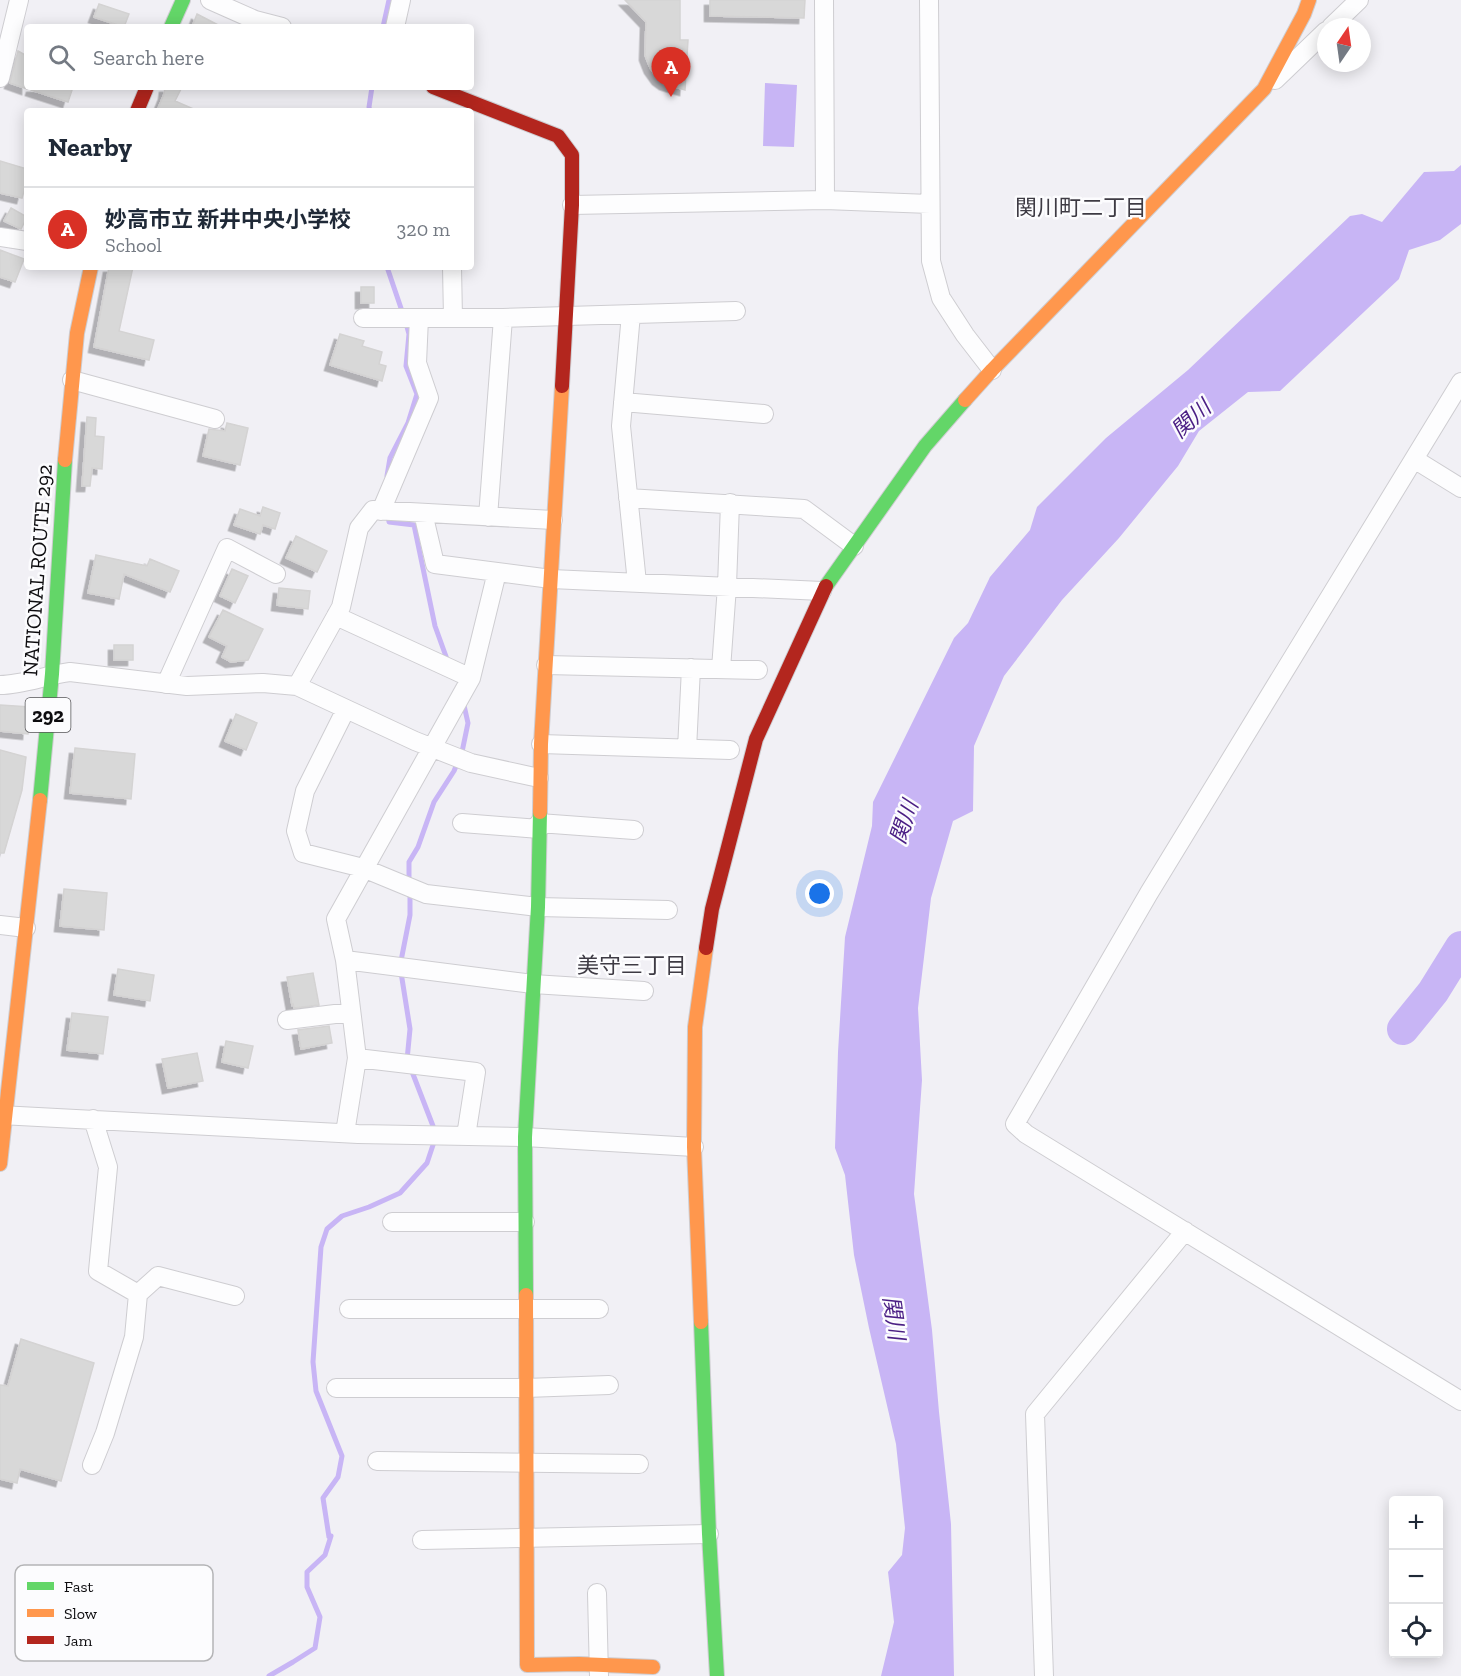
<!DOCTYPE html>
<meta charset="utf-8">
<style>
body{margin:0;font-family:"Zilla Slab","Noto Sans JP",serif;background:#f2f2f3;color:#1f2937}
.controls{position:absolute;right:18px;bottom:18px;display:grid;overflow:hidden;border-radius:6px;box-shadow:0 3px 15px #0003}
.controls button{width:54px;height:54px;display:grid;place-items:center;padding:0;border:0;border-bottom:2px solid #e0e1e3;background:#fff;color:#1f2937;font:30px sans-serif}
.compass{position:absolute;left:1317px;top:18px;width:54px;height:54px;border-radius:50%;background:#fff;box-shadow:0 3px 15px #0003;rotate:13deg}
.you{position:absolute;left:820px;top:894px;width:21px;height:21px;margin:-15px;border:4px solid #fff;border-radius:50%;background:#1a73e8;box-shadow:0 0 0 9px #1a73e833}
.badge{display:grid;place-items:center;width:39px;height:39px;border-radius:50%;background:#d93025;color:#fff;font-size:20px;font-weight:700}
.pin{position:absolute;translate:-50% -50px;filter:drop-shadow(0 2px 3px #0008)}
.pin::after{content:'';position:absolute;top:32px;width:21px;height:18px;background:inherit;clip-path:polygon(0 0,100% 0,50% 100%)}
.list{margin:0;padding:0;list-style:none}
h2{display:flex;justify-content:space-between;align-items:center;height:78px;margin:0;padding:0 24px;font-size:26px}
h2 small{font-size:20px;font-weight:400;color:#747a83}
.list li{display:grid;grid-template-columns:39px 1fr auto;gap:18px;align-items:center;box-sizing:border-box;height:84px;padding:0 24px;border-top:2px solid #e0e1e3}
.list b{display:block;font-size:22px;white-space:nowrap}
.list p{margin:0;font-size:20px;white-space:nowrap;color:#747a83}
.list em{font-size:20px;font-style:normal;color:#747a83}
.icon{flex:none;width:33px;height:33px;fill:none;stroke:currentColor;stroke-width:2;stroke-linecap:round;stroke-linejoin:round}
.map{position:relative;flex:none;width:1461px;height:1676px;overflow:hidden}
.search{position:absolute;background:#fff;box-shadow:0 3px 15px #0003;left:24px;top:24px;width:450px;height:66px;display:flex;align-items:center;gap:15px;box-sizing:border-box;padding:0 21px;border-radius:6px;color:#747a83;font-size:22px}
.panel{position:absolute;background:#fff;box-shadow:0 3px 15px #0003;left:24px;top:108px;width:450px;height:162px;border-radius:6px}
.map>svg:first-child{display:block}
.water{fill:#c8b5f5}
.lines{fill:none;stroke-linecap:round;stroke-linejoin:round}
.stream{stroke:#c8b5f5;stroke-width:5}
.river{stroke:#c8b5f5;stroke-width:32}
.building{fill:#d8d8d8;stroke:#d4d3d3;stroke-width:1.5;filter:url(#shadow)}
.street-casing{stroke:#cecdd1;stroke-width:20}
.fast-casing{stroke:#cecdd1;stroke-width:16}
.slow-casing{stroke:#cecdd1;stroke-width:16}
.jam-casing{stroke:#cecdd1;stroke-width:16}
.street{stroke:#fdfdfe;stroke-width:18}
.fast{stroke:#63d668;stroke-width:14}
.slow{stroke:#ff974d;stroke-width:14}
.jam{stroke:#b3261e;stroke-width:14}
.labels{text-anchor:middle;dominant-baseline:central;stroke-width:5;stroke-linejoin:round;paint-order:stroke}
.shield{fill:#fcfcfe;stroke:#555457;stroke-width:1.5}
.shield-label{font-size:20px;font-weight:bold;fill:#0d0c0f}
.street-label{font-size:21px;fill:#0d0c0f;stroke:#fcfcfe}
.neighbourhood-label{font-size:22px;fill:#3e3b44;stroke:#fcfcfe}
.water-label{font-size:22px;font-style:italic;fill:#4a1e84;stroke:#fcfcfe}
.key{fill:#fcfcfe;stroke:#b4b4b6;stroke-width:1.5}
.key-label{font-size:16px;fill:#0d0c0f}
</style>
<div class="map">
<svg width="1461" height="1676" viewBox="0 0 1461 1676">
<defs>
<filter id="shadow"><feDropShadow dx="-5.5" dy="5.5" stdDeviation="0" flood-color="#0004"/></filter>
</defs>
<rect width="100%" height="100%" fill="#f1f0f5"/>
<path class="water" d="M765 83 797 85 794 147 763 146Z
M1461 165V224L1440 240 1409 250 1399 279 1280 391 1248 392 1199 431 1178 466 1119 538 1062 600 1004 676 974 746 973 811 953 821 931 898 918 1008 922 1080 914 1194 932 1330 939 1412 951 1524 954 1676H881L894 1622 888 1572 902 1555 905 1528 896 1444 869 1328 854 1255 845 1175 835 1148 838 1052 845 937 872 826 873 802 954 638 968 623 990 577 1030 530 1037 507 1106 438 1188 370 1350 216 1362 214 1382 222 1424 172 1454 171Z"/>
<g class="lines">
<path class="stream" d="M383 27 389 0
M370 111 369 107 372 87
M387 267 403 314
M387 476 390 458 408 423 417 394 406 366 409 334 406 323
M388 515 389 522 414 525 435 626 448 662
M409 882V862L418 847 434 802 454 771 462 752 468 723 463 701
M407 1060 410 1029 400 966 410 915V891
M269 1676 293 1662 315 1648 320 1617 307 1587V1572L325 1555 331 1536 329 1537 323 1498 338 1477 342 1456 316 1391 313 1362 321 1247 327 1229 342 1216 369 1207 400 1193 427 1163 434 1142 433 1126 411 1069"/>
<path class="river" d="M1403 1029 1433 992 1461 947"/>
</g>
<path class="building" d="M625 0H680V40H688L685 90 665 84 658 79 650 68 645 55 646 22Z
M710 0H805L804 18 710 16Z
M99 4 129 14 124 27 94 17Z
M197 14 222 27H192Z
M18 51 27 56V89L10 83Z
M32 87H73L68 102 31 90Z
M165 87H182L175 101 198 111H157L164 94Z
M0 161 27 169V180L22 198 0 193Z
M11 208 27 217 21 229 4 221Z
M0 250 24 259 15 282 0 277Z
M109 267H133L119 331 154 340 149 360 94 347Z
M361 287H374V303H361Z
M340 334 364 341 362 346 382 352 379 364 386 366 382 381 330 365Z
M87 417 96 418 95 436 104 437 102 469 92 468 90 486H82Z
M227 423 248 428 240 465 203 456 209 429 225 431Z
M263 507 280 513 275 529 263 525 260 534 234 525 240 509 260 516Z
M296 536 327 551 317 572 286 558Z
M96 555 147 566 150 559 179 571 170 592 124 574 119 599 88 593Z
M232 569 248 576 235 603 220 596Z
M279 588 310 591 308 609 277 605Z
M223 610 263 629 248 660 231 662 222 657 227 646 209 637Z
M114 645H133V660H114Z
M0 705 30 707 28 734 0 731Z
M236 714 257 723 246 750 225 741Z
M75 748 135 754 131 799 70 793Z
M0 750 26 757 22 790 4 853H0Z
M64 889 107 893 104 930 60 926Z
M118 969 154 975 150 1001 114 995Z
M313 973 319 1005 294 1008 293 1004 292 1005 287 977Z
M72 1013 108 1017 103 1054 67 1050Z
M329 1026 332 1043 301 1049 298 1030Z
M226 1041 253 1046 248 1068 222 1062Z
M197 1053 203 1081 168 1088 162 1059Z
M21 1339 94 1363 61 1481 20 1469 17 1483 0 1479V1385L8 1386Z"/>
<g class="lines">
<g class="street-casing">
<path id="street" d="M210 0 255 20 282 27
M824 0 825 200
M929 0 931 261 941 298 965 335 992 370
M395 27 401 0
M1331 27 1359 0
M0 78 19 0
M1275 80 1326 31
M572 205 825 200 930 204
M0 237 27 241
M452 267 453 318
M631 314 621 426 637 583
M363 318H503L736 311
M72 380 215 419
M1461 382 1149 893 1015 1124 1026 1134 1461 1401
M623 402 764 414
M1414 459 1461 488
M628 498 804 509 854 546
M381 511 429 398 417 363 419 318
M423 513 435 564 551 579 822 591
M488 517 503 318
M336 616 471 678 497 572
M546 665 758 670
M721 669 727 586 730 503
M471 678 336 919 345 960 533 984 644 991
M166 684 227 548 276 574
M0 685C23 685 46 675 70 672L187 686 263 683 297 686 415 741 471 763 539 778
M297 686 341 607 359 528 373 510 553 520
M346 709 305 791 296 831 303 853 363 868 426 894 538 907 668 910
M541 744 730 750
M687 749 691 668
M462 823 539 829
M539 823 634 830
M0 925 26 928
M345 960 357 1058 345 1133
M287 1020 351 1012
M357 1058 476 1072 466 1136
M0 1115 358 1134 525 1137 694 1147
M392 1222H525
M138 1294 158 1276 235 1296
M349 1309H599
M336 1388H526L609 1385
M377 1461 639 1464
M92 1465 105 1433 134 1337 138 1294 98 1271 108 1167 93 1119
M422 1540 709 1534
M597 1593 599 1676
M1044 1676 1035 1414 1185 1231"/>
</g>
<g class="fast-casing">
<path id="fast" d="M171 27 183 0
M826 586 925 446 965 400
M40 800 52 674 65 460
M526 1295 525 1137 538 907 540 812
M701 1322 709 1534 717 1676"/>
</g>
<g class="slow-casing">
<path id="slow" d="M965 400 992 370 1264 89 1304 14 1309 0
M65 460 77 333 91 267
M540 812 541 744 562 386
M0 1164 40 800
M526 1295 527 1665 579 1664 653 1667
M701 1322 694 1147 695 1027 706 948"/>
</g>
<g class="jam-casing">
<path id="jam" d="M433 87 558 136 572 155V205L562 386
M137 111 147 87
M706 948 712 909 756 739 826 586"/>
</g>
<use href="#street" class="street"/>
<use href="#fast" class="fast"/>
<use href="#slow" class="slow"/>
<use href="#jam" class="jam"/>
</g>
<g class="labels">
<rect class="shield" x="25.5" y="698" width="45" height="34" rx="4.5"/>
<g class="shield-label">
<text x="48" y="715">292</text>
</g>
<g class="street-label">
<text transform="translate(37 570) rotate(-86)">NATIONAL ROUTE 292</text>
</g>
<g class="neighbourhood-label">
<text x="1081" y="207">関川町二丁目</text>
<text x="632" y="965">美守三丁目</text>
</g>
<g class="water-label">
<text transform="translate(1191 419) rotate(-42)">関川</text>
<text transform="translate(904 822) rotate(-71)">関川</text>
<text transform="translate(894 1318) rotate(82)">関川</text>
</g>
</g>
<rect x="15" y="1565" width="198" height="96" rx="9" class="key"/>
<rect x="27" y="1582" width="27" height="8" fill="#63d668"/>
<rect x="27" y="1609" width="27" height="8" fill="#ff974d"/>
<rect x="27" y="1636" width="27" height="8" fill="#b3261e"/>
<g class="key-label">
<text x="64" y="1592">Fast</text>
<text x="64" y="1619">Slow</text>
<text x="64" y="1646">Jam</text>
</g>
</svg>
<div class="controls">
<button>+</button>
<button>−</button>
<button><svg class="icon" aria-label="locate" viewBox="0 0 24 24"><circle cx="12" cy="12" r="6"/><path d="M12 2v4M12 18v4M2 12h4M18 12h4"/></svg></button>
</div>
<svg class="compass" viewBox="-18 -18 36 36"><path d="M0-13l5 13h-10z" fill="#e53935"/><path d="M0 13l5-13h-10z" fill="#747a83"/></svg>
<div class="you"></div>
<div class="pin badge" style="left:671px;top:97px">A</div>
<div class="search"><svg class="icon" aria-label="search" viewBox="0 0 24 24"><circle cx="10" cy="10" r="6"/><path d="M15 15l6 6"/></svg>Search here</div>
<section class="panel">
<h2>Nearby<small></small></h2>
<ul class="list">
<li><span class="badge">A</span><div><b>妙高市立 新井中央小学校</b><p>School</p></div><em>320 m</em></li>
</ul>
</section>
</div>
